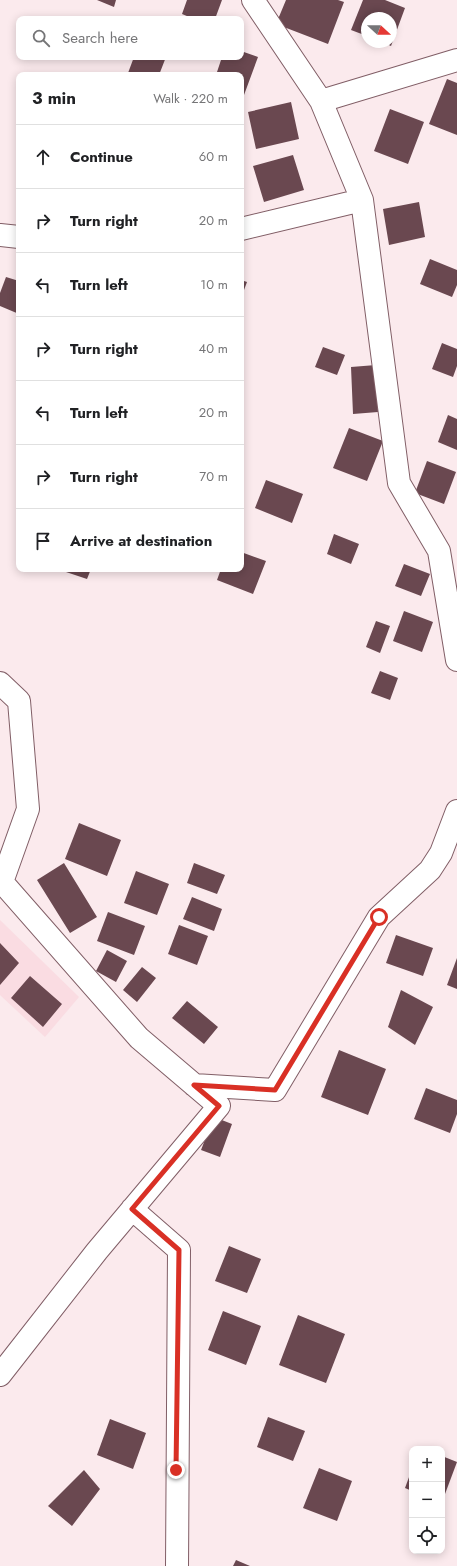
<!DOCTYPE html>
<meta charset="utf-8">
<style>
body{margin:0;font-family:Jost,sans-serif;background:#f2f2f2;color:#202124}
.controls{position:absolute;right:12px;bottom:12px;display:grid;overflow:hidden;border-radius:8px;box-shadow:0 2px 10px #0003}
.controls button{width:36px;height:36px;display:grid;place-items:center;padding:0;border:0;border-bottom:1px solid #e0e0e0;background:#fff;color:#202124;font:20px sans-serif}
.compass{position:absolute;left:361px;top:12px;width:36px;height:36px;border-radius:50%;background:#fff;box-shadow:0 2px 10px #0003;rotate:111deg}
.stop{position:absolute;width:12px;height:12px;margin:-9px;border:3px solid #d93025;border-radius:50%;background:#fff}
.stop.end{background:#d93025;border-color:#fff;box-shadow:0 1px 4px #0008}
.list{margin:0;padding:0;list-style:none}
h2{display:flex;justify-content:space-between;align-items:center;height:52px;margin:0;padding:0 16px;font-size:17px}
h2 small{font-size:13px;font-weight:400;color:#757577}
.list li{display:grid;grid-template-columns:26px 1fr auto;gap:12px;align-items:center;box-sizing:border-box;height:64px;padding:0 16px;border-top:1px solid #e0e0e0}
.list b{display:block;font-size:15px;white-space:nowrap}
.list em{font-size:13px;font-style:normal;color:#757577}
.icon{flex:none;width:22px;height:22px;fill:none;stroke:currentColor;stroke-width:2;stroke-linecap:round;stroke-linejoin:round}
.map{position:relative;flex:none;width:457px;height:1566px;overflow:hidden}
.search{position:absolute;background:#fff;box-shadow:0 2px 10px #0003;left:16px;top:16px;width:228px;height:44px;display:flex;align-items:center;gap:10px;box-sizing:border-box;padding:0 14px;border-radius:8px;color:#757577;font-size:15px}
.panel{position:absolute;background:#fff;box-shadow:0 2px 10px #0003;left:16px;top:72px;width:228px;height:500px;border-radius:8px}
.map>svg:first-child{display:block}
.built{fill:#fadce2}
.building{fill:#6a4850}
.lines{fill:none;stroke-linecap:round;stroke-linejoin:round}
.street-casing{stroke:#815e66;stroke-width:24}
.street{stroke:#fff;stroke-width:22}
.route{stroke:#d93025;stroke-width:5}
</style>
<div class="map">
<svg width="457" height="1566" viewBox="0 0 457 1566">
<rect width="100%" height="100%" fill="#fbeaed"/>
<path class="built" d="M0 920 79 997 45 1037 0 995Z"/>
<path class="building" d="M97 0H116L114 7Z
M187 0H222L215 19H194L182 14Z
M286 0H338L344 2 328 44 276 24Z
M363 0H385L405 8 391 46 382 42H391V18H367V36L351 30Z
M241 51 258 57 244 95 241 94V75H216L222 57H241Z
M134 57H166L159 75H134L128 73Z
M447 79 457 83V135L429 124Z
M291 102 299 139 256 149 248 112Z
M390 109 424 122 408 164 374 151Z
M293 155 304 190 264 202 253 166Z
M419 202 425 237 389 245 383 209Z
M430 259 457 270V285L452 297 420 284Z
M6 277 19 281V314L0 306V293Z
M241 280 247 282 241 298Z
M442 343 457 349V366L453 377 432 369Z
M323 347 345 355 337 375 315 367Z
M376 365 378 412 353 414 351 367Z
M448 415 457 419V450L438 442Z
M349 428 383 441 367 481 333 468Z
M427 461 456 472 444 504 415 493Z
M266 480 303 494 292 523 255 508Z
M334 534 359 544 351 564 327 554Z
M241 552 266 561 253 594 217 580 221 569H241Z
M404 564 430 574 421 596 395 586Z
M57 569H91L87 579Z
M404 611 433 622 422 652 393 641Z
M376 621 390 626 380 653 366 647Z
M380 671 398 678 390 700 371 693Z
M79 823 121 840 107 876 65 859Z
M64 863 97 917 70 933 37 880Z
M194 863 225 875 217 894 187 883Z
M136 871 169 884 157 915 124 903Z
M192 897 222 909 214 931 183 919Z
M108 912 145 926 134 955 97 941Z
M179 925 208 936 197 965 168 954Z
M396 935 433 948 423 976 386 963Z
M0 943 19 963 0 985Z
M107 950 127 961 116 982 96 971Z
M457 958V989L447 985Z
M142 967 156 978 137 1002 123 990Z
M30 976 62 1004 43 1027 11 998Z
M401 990 433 1007 415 1045 388 1027Z
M187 1001 218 1027 204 1044 172 1018Z
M339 1050 386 1069 368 1115 321 1097Z
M426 1088 457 1100V1114L450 1133 414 1119Z
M214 1117 232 1124 220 1157 201 1150Z
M229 1246 261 1259 247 1293 215 1281Z
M223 1311 261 1326 246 1365 208 1350Z
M298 1315 345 1334 326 1383 279 1365Z
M268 1417 305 1431 293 1461 257 1447Z
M110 1419 146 1433 133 1469 97 1455Z
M442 1456 457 1462 442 1502Z
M319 1468 352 1481 337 1521 303 1508Z
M412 1469V1491L405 1488Z
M84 1470 100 1489 72 1526 48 1506Z
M236 1560 250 1566H233Z"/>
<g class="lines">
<g class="street-casing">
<path id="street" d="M253 0 321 101 362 200 399 483 439 551 457 660
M321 101 457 60
M241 229 362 200
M0 235 19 237
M0 683 19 701 28 809 2 882 139 1038 219 1106 97 1251 0 1375
M194 1085 275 1090 379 917 430 870 441 853 457 811
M132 1209 179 1250 177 1566"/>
</g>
<use href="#street" class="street"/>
</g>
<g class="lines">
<path class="route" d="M176 1470 179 1250 132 1209 219 1106 194 1085 275 1090 379 917"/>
</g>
</svg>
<div class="controls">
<button>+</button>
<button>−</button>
<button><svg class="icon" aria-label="locate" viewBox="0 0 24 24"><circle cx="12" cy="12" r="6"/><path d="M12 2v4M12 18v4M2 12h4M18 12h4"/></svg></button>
</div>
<svg class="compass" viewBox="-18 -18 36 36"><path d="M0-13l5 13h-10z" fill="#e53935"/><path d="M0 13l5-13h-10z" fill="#757577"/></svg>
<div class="stop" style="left:379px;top:917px"></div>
<div class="stop end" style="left:176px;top:1470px"></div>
<div class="search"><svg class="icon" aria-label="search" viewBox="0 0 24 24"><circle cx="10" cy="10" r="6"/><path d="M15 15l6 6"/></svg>Search here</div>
<section class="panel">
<h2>3 min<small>Walk · 220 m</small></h2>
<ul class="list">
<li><svg class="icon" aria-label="ahead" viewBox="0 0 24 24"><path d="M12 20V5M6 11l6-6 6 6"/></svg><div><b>Continue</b></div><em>60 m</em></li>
<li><svg class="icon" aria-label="right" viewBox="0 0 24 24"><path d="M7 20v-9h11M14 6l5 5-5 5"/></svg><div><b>Turn right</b></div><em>20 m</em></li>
<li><svg class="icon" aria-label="left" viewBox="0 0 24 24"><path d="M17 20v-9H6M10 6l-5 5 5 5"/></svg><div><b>Turn left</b></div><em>10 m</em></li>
<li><svg class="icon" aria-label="right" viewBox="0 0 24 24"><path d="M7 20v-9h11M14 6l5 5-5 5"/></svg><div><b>Turn right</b></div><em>40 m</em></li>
<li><svg class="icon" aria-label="left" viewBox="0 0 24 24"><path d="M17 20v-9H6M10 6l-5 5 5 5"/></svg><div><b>Turn left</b></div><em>20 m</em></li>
<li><svg class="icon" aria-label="right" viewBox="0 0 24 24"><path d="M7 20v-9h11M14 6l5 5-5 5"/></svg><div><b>Turn right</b></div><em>70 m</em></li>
<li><svg class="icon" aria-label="arrive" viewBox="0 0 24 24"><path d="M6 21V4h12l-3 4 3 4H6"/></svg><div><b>Arrive at destination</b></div></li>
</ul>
</section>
</div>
